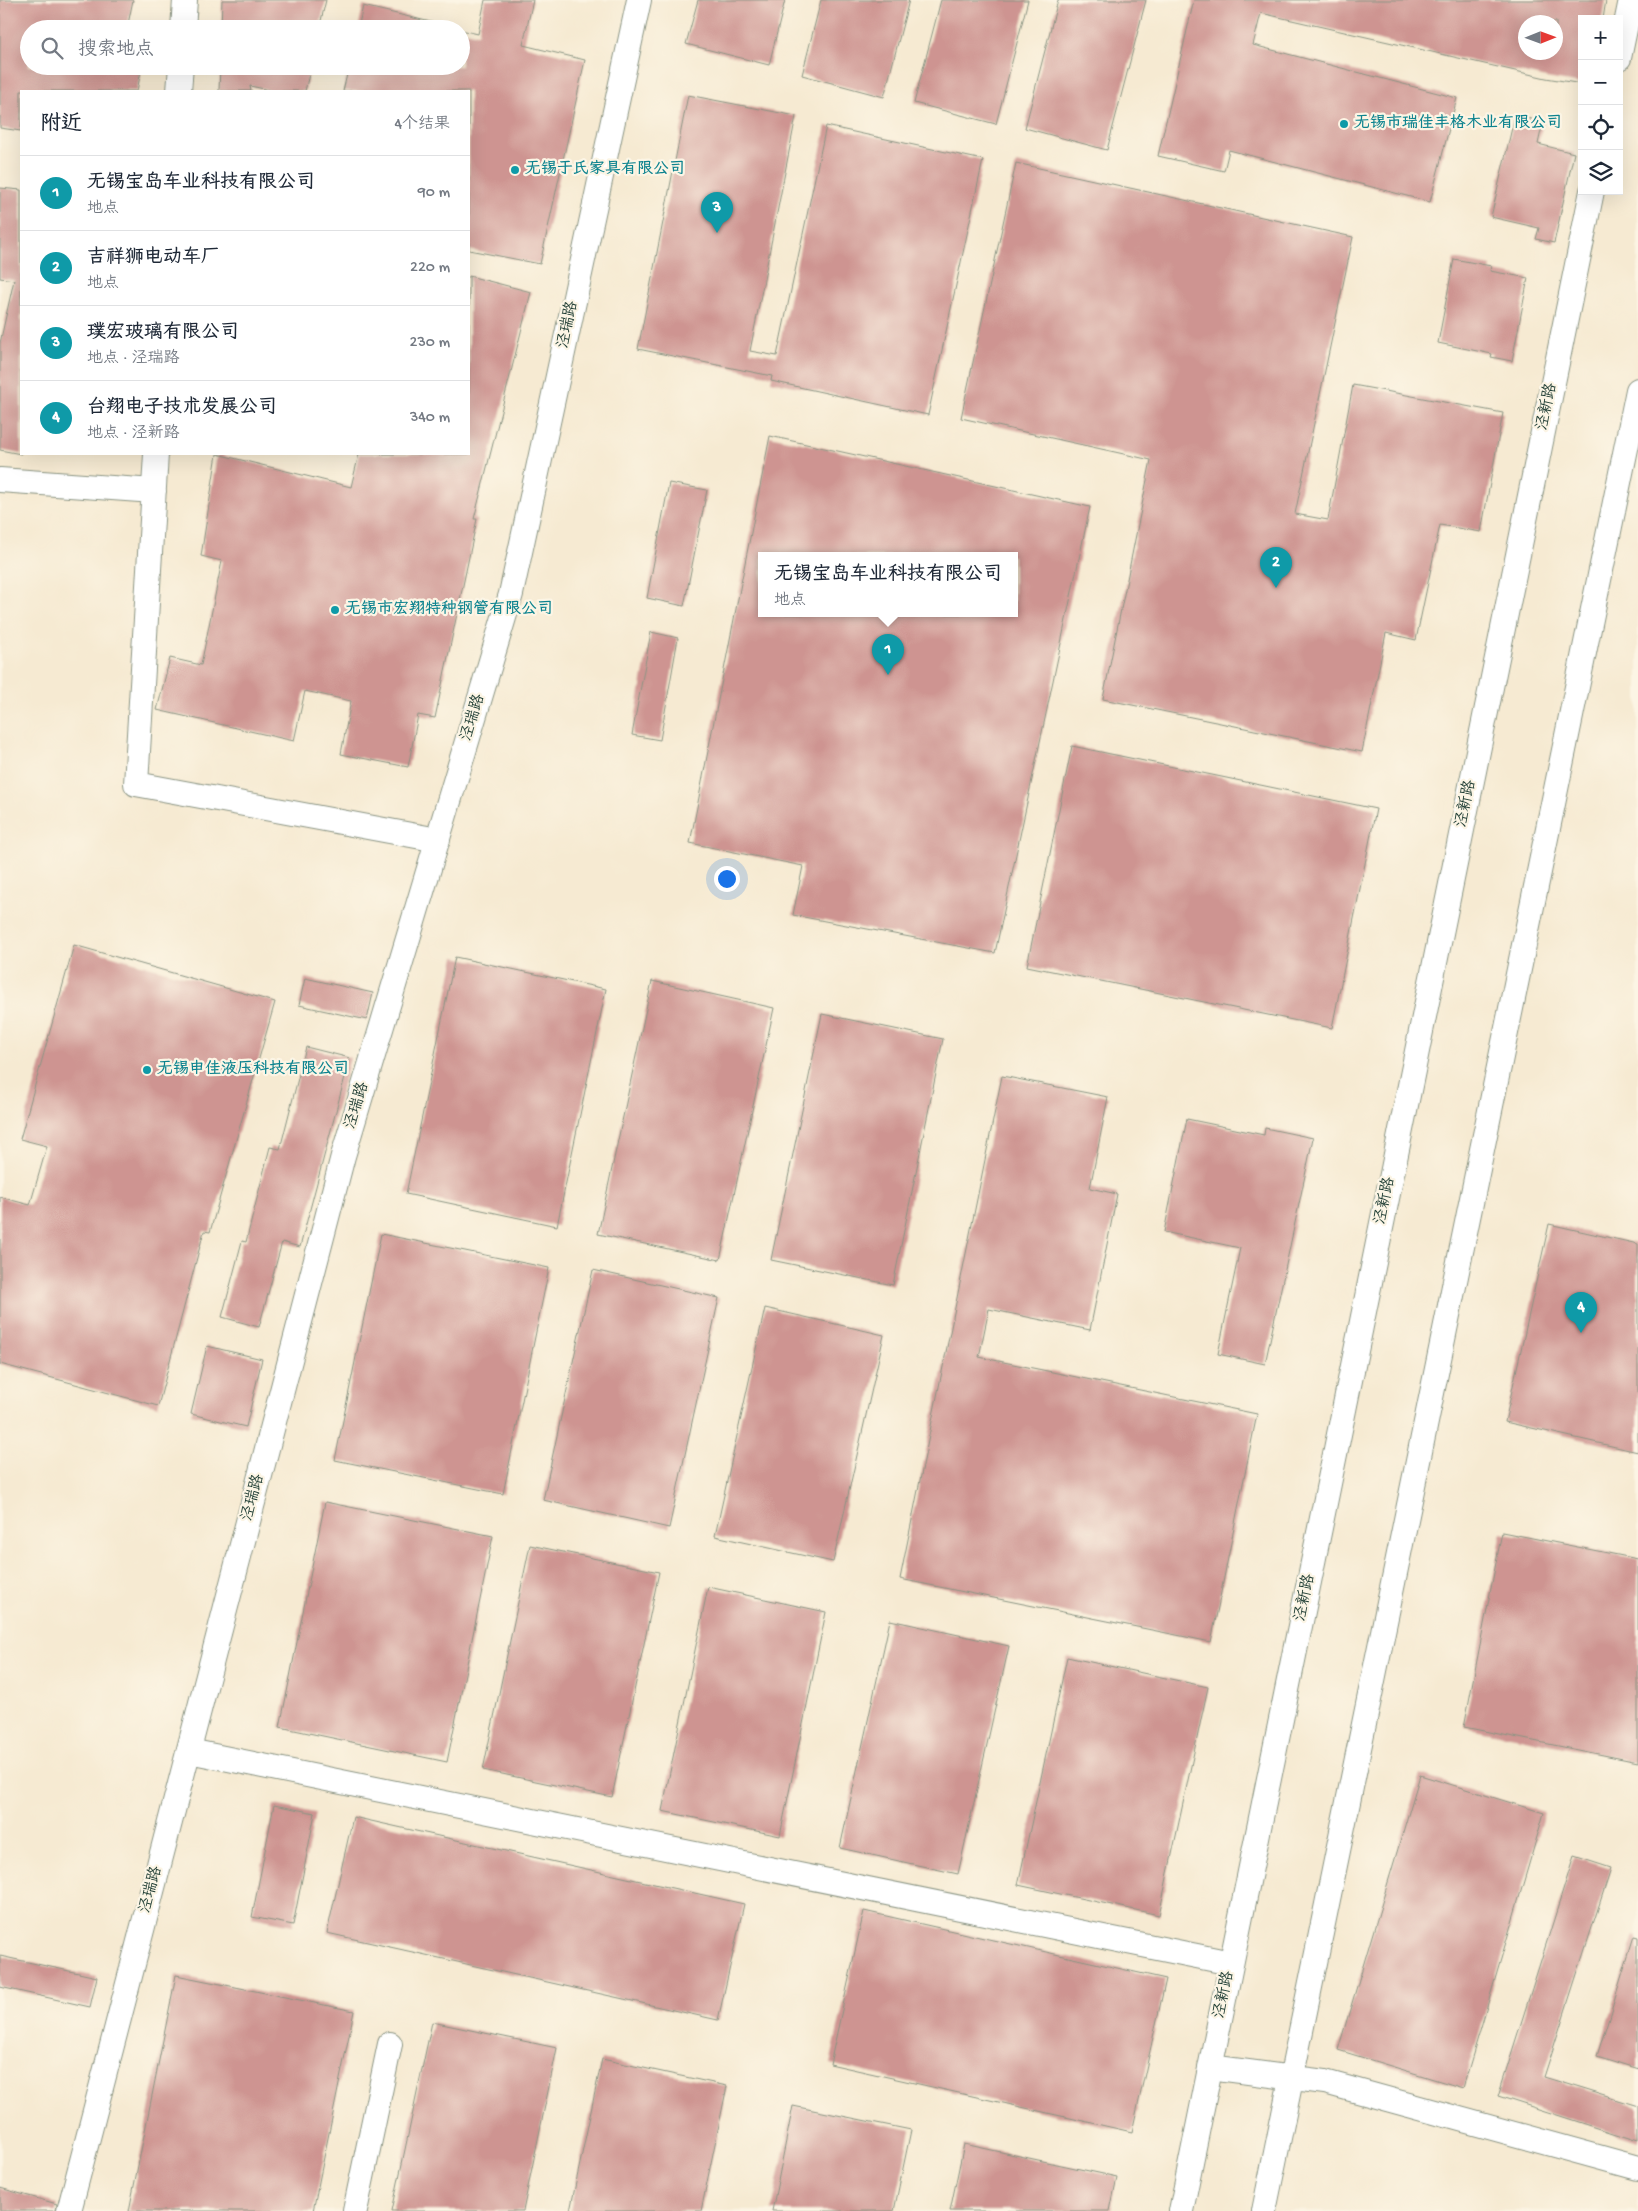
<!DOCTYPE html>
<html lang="zh">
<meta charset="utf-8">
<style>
body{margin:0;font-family:"Gochi Hand","LXGW WenKai TC",sans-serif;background:#f2f2f3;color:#1f2937}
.controls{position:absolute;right:15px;top:15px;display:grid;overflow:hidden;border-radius:0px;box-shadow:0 5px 20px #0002}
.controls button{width:45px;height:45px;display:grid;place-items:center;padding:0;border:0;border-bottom:1px solid #e0e1e3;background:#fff;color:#1f2937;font:25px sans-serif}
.compass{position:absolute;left:1518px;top:15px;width:45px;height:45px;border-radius:50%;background:#fff;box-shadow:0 5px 20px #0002;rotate:89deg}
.you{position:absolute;left:726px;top:878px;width:18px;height:18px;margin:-12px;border:4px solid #fff;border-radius:50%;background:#1a73e8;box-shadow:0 0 0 8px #1a73e833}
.badge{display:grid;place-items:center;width:32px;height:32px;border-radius:50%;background:#0f766e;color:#fff;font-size:16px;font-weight:700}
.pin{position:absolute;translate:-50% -41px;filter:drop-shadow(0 1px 2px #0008)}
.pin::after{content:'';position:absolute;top:26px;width:18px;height:15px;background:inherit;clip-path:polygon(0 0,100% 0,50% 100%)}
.popup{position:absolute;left:758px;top:552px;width:260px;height:65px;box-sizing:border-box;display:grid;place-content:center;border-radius:0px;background:#fff;filter:drop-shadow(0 1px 4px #0005);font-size:16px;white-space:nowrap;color:#747a83}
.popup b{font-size:19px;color:#1f2937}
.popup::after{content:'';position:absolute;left:50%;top:100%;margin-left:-10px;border:10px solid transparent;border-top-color:#fff}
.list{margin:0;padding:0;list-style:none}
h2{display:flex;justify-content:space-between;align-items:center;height:65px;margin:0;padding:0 20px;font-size:21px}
h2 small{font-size:16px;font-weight:400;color:#747a83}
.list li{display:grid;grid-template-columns:32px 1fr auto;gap:15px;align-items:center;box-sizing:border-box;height:75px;padding:0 20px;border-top:1px solid #e0e1e3}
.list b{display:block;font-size:19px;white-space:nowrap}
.list p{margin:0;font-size:16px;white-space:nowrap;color:#747a83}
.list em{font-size:16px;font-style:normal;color:#747a83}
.icon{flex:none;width:28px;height:28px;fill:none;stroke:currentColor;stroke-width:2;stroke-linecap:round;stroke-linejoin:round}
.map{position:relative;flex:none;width:1638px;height:2211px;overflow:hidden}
.search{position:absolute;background:#fff;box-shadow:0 5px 20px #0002;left:20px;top:20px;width:450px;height:55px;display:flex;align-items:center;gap:12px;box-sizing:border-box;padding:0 18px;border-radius:28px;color:#747a83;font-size:19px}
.panel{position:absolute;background:#fff;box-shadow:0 5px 20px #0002;left:20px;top:90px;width:450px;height:365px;border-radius:0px}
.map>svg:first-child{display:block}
.building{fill:#ce9491;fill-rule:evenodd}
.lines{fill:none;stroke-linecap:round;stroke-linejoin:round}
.minor-casing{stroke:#8a9483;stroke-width:26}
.minor{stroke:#fff;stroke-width:24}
.culture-dot{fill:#0f9aa8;stroke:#fcf5e5;stroke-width:2}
.labels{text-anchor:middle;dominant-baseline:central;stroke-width:4.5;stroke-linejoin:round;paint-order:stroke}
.culture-label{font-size:16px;font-weight:bold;fill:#0d838f;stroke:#fcf5e5;text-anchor:start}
.street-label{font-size:16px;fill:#1f3d34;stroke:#fcf5e5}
</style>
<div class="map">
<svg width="1638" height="2211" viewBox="0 0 1638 2211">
<rect width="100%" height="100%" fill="#fcf5e5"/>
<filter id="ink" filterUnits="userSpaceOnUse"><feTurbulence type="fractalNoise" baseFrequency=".02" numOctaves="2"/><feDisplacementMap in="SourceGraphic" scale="10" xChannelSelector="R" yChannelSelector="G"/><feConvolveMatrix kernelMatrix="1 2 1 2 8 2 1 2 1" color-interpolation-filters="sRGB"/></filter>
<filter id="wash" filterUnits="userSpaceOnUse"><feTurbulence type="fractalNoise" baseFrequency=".0096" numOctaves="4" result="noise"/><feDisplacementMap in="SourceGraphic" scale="20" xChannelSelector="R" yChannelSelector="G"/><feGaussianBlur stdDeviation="1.12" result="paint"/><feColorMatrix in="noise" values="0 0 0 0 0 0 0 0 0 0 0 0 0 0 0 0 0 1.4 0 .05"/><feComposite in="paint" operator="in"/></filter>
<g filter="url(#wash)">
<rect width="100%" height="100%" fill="#f6ead2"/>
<g id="blocks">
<path class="building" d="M0 0H133L127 29H29V66H142L137 91H21V131L0 128Z
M222 0H326L319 29H221Z
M485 0H533L523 45 585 60 540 264 469 250V91H343L349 66H461V30L478 34Z
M698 0H785L769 65 686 44Z
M821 0H909L884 97 802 75Z
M941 0H1028L996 124 914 103Z
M1058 0H1146L1107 150 1025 128Z
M1194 0H1606L1603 19H1582V84L1546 78 1261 13 1253 45 1457 98 1430 202 1229 150 1224 171 1158 156ZM1526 22H1556V52H1526Z
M363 6 435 23 434 29H358Z
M220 66H311L305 91H274L250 86 251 91H219Z
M688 95 796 116 750 351 777 356 826 126 983 160 928 415 771 381 772 376 638 349Z
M1515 115 1543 122 1538 144 1574 153 1554 243 1536 239 1539 228 1491 217Z
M1016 163 1353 237 1295 514 1328 520 1353 385 1503 413 1481 532 1440 525 1416 640 1386 633 1362 752 1103 699 1151 460 961 418Z
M0 188 21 190V454L0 450V343L14 280 0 278Z
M1454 259 1491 266 1490 271 1528 278 1512 361 1491 357 1492 354 1438 343Z
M469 276 531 292 474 519H477L435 718 418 715 408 767 341 754 351 701 305 691 294 741 157 710 170 658 201 665 222 561 201 556 217 454 351 487 359 454H469Z
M770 436 1090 507 995 953 793 915 803 866 690 843ZM762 556H1014V614H762Z
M669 483 707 490 684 606 647 598Z
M651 632 678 638 660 740 632 735Z
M1072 746 1376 809 1332 1028 1027 966Z
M74 945 275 1002 210 1232 204 1231 158 1406 0 1364V1197L30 1205 47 1146 20 1139Z
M455 957 606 989 557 1226 406 1194Z
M305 978 373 993 367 1020 299 1005Z
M652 981 774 1008 720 1260 598 1234Z
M822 1014 943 1039 893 1285 771 1260Z
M306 1047 350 1058 300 1247 282 1242 259 1327 222 1317 242 1241 246 1242 270 1147 280 1149Z
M1002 1076 1108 1097 1090 1188 1117 1194 1090 1330 989 1309 979 1357 1257 1414 1211 1642 900 1579Z
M1187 1119 1264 1135 1265 1128 1313 1138 1265 1364 1218 1354 1240 1248 1164 1232Z
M1549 1224 1638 1244V1452L1505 1422Z
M381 1234 549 1268 503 1494 335 1460Z
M593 1270 719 1298 669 1528 543 1500Z
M765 1308 884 1335 833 1562 715 1536Z
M207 1346 262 1359 246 1427 191 1414Z
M325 1502 493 1536 447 1762 280 1727Z
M1502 1532 1638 1559V1762L1464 1727Z
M530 1545 659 1572 612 1797 483 1770Z
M708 1587 826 1612 780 1836 662 1811Z
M890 1620 1009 1646 958 1874 840 1848Z
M1067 1657 1208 1687 1159 1915 1018 1885Z
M1420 1775 1544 1813 1463 2088 1338 2050Z
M274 1805 315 1813 293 1925 252 1917Z
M353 1817 744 1904 718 2020 327 1933Z
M1574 1856 1611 1868 1544 2077 1638 2106V2141L1498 2096Z
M864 1911 1166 1979 1132 2132 830 2064Z
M1634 1936 1638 1937V2069L1597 2056Z
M0 1956 97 1977 90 2007 0 1987Z
M176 1975 354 2011 313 2211H129Z
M432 2022 557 2048 523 2211H392Z
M602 2059 727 2086 701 2211H570Z
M793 2106 911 2130 894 2211H772Z
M964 2144 1117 2177 1110 2211H950Z
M0 2188 57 2204 56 2211H0Z"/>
</g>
</g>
<g filter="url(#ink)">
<use href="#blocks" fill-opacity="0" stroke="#8a9483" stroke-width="1"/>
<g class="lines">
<g class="minor-casing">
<path id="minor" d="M183 29 185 0
M1619 58 1631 0
M179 91 181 66
M156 454 136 784 438 840
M0 480 154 491
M189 1751 1231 1963
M1210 2067 1325 2082 1638 2168
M69 2211 343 1156 511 594 639 0
M355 2211 390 2044
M1181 2211 1592 191
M1264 2211 1638 390"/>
</g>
<use href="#minor" class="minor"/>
</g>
</g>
<g class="culture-dot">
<circle cx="1344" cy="124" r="5"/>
<circle cx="515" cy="170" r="5"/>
<circle cx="335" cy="610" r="5"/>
<circle cx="147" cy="1070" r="5"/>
</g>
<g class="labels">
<g class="culture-label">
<text x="1354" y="124">无锡市瑞佳丰格木业有限公司</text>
<text x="525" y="170">无锡于氏家具有限公司</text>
<text x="345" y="610">无锡市宏翔特种钢管有限公司</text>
<text x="157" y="1070">无锡申佳液压科技有限公司</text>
</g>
<g class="street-label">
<text transform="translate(569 325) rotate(-78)">泾瑞路</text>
<text transform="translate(1548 407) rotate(-78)">泾新路</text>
<text transform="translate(474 718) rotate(-73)">泾瑞路</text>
<text transform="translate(1467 804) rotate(-78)">泾新路</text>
<text transform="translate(358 1106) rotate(-73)">泾瑞路</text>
<text transform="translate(1386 1201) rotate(-78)">泾新路</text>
<text transform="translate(254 1498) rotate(-75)">泾瑞路</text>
<text transform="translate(1306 1598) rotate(-78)">泾新路</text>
<text transform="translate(152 1890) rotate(-75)">泾瑞路</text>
<text transform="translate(1225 1995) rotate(-78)">泾新路</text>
</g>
</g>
</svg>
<div class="controls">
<button>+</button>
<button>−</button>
<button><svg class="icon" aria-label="locate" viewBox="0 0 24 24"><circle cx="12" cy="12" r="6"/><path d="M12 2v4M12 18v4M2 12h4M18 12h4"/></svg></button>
<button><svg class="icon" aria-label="layers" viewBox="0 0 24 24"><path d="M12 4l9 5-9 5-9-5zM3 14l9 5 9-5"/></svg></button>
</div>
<svg class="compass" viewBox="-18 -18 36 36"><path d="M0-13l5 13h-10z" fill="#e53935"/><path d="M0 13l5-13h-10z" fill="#747a83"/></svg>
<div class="you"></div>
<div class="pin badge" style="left:888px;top:675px;background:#0f9aa8">1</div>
<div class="popup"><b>无锡宝岛车业科技有限公司</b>地点</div>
<div class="pin badge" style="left:1276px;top:588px;background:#0f9aa8">2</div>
<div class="pin badge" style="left:717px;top:233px;background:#0f9aa8">3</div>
<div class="pin badge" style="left:1581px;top:1333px;background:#0f9aa8">4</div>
<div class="search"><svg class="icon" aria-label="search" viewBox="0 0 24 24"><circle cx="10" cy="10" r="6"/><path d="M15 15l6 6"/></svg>搜索地点</div>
<section class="panel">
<h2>附近<small>4个结果</small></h2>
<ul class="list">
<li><span class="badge" style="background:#0f9aa8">1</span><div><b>无锡宝岛车业科技有限公司</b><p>地点</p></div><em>90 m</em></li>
<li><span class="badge" style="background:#0f9aa8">2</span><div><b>吉祥狮电动车厂</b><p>地点</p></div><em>220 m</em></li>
<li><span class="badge" style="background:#0f9aa8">3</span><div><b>璞宏玻璃有限公司</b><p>地点 · 泾瑞路</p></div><em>230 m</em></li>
<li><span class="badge" style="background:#0f9aa8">4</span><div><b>台翔电子技术发展公司</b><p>地点 · 泾新路</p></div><em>340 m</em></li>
</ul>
</section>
</div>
